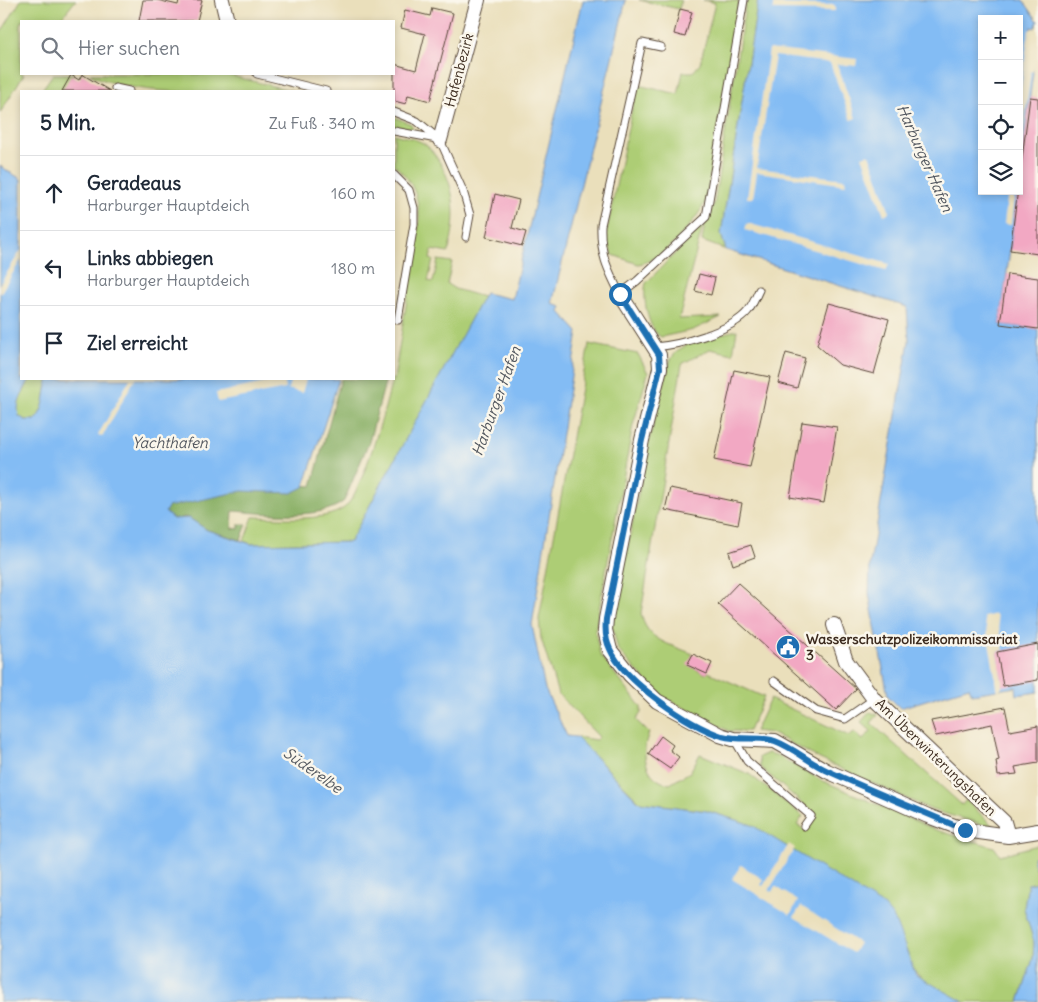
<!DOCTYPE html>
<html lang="de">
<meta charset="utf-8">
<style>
body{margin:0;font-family:Delius,sans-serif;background:#f2f2f3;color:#1f2937}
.controls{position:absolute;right:15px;top:15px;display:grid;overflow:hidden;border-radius:0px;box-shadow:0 2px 8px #0003}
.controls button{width:45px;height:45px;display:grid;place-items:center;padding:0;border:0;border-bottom:1px solid #e0e1e3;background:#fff;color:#1f2937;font:25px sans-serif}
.stop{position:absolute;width:15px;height:15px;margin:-11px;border:4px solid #1f6fb2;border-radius:50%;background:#fff}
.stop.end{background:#1f6fb2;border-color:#fff;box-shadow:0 1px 5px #0008}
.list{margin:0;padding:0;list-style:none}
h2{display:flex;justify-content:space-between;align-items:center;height:65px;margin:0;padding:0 20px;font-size:21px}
h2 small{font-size:16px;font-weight:400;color:#747a83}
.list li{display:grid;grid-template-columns:32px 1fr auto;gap:15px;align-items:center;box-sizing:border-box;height:75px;padding:0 20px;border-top:1px solid #e0e1e3}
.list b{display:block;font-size:19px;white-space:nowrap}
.list p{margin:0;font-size:16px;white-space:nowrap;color:#747a83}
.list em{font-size:16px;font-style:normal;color:#747a83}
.icon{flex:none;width:28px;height:28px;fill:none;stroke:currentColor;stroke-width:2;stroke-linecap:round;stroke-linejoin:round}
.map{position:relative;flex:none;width:1038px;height:1002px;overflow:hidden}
.search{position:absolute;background:#fff;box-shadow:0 2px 8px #0003;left:20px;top:20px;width:375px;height:55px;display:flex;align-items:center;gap:12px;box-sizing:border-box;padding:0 18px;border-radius:0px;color:#747a83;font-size:19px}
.panel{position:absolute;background:#fff;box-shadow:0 2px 8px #0003;left:20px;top:90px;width:375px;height:290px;border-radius:0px}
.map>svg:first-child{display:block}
.green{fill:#adcd74;stroke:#747c49}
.forest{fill:#8ab066;stroke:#626d42}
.water{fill:#83bcf4;stroke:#5f7389}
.pier{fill:#eadfbb}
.building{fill:#f2a8c3}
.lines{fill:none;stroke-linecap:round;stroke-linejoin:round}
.service-casing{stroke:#554536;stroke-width:9}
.minor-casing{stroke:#554536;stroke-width:16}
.service{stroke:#fff;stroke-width:7}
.minor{stroke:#fff;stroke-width:14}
.route{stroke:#1f6fb2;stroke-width:6}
.labels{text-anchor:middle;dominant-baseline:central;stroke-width:5;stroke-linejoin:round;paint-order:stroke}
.street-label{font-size:14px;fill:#3b2a1e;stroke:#fbf7ec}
.poi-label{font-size:14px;font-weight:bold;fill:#3b2a1e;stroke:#fbf7ec;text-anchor:start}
.water-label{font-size:15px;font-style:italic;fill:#51565e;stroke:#fbf7ec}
</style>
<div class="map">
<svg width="1038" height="1002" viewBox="0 0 1038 1002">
<rect width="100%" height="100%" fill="#fbf7ec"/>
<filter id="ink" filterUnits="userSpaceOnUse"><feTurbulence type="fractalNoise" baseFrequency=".02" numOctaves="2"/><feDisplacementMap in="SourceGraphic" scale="10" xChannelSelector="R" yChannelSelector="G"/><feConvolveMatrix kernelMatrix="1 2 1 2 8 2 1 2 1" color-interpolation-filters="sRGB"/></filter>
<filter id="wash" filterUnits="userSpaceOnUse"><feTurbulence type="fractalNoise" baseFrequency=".0096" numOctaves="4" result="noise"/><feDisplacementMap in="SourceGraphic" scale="20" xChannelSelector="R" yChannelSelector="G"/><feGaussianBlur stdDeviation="1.12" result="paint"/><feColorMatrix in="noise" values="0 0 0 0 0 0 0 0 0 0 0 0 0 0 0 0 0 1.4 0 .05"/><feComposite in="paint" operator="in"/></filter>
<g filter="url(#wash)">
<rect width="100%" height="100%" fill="#eadfbb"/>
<path class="green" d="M21 0H76L59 21H21V74H24L0 113V34Z
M639 0H681L679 9Z
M703 0 739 1 706 201C694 223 664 261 638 264L613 255 605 239 637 85 678 94 683 72H693L700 64 715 3Z
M746 0H758L721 234 726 250 702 241 705 224 714 204Z
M53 74H73L62 91H41Z
M89 74H224L293 91C233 91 142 100 89 74Z
M394 117 411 124 413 129 394 126Z
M394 134C404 137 414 138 423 143 430 147 434 154 439 161 457 190 457 221 448 253L432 250 430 259 433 260 428 281 433 282 438 260 452 262 447 284 455 289 483 297 350 542 251 544 244 541 253 517C277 517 324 523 344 508 362 495 387 403 392 379H394L419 225C420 200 414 181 394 165Z
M703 225 679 319 721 317 693 330 661 337C648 330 642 297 646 283Z
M737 330 733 354 710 349 682 364 641 613C646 641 670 644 693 654L688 665 706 674 708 672 764 697 749 731H729L658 694 618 650 612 626 648 445 670 361C681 339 715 336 737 330Z
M589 344 638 354 648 373 633 425 595 631 600 655 641 707V713L636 720 649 733C640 752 645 781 670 784L690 772 700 754 749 774 803 816 797 825 807 831 817 816 760 767 759 757 768 753 776 755 821 780 936 830 994 847 1000 855 1038 845V856L1033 857 1038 882 1028 884 1024 908 1034 942 1033 959 1019 1002C1004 1002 977 1002 963 1002 947 997 919 981 912 966L752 825 707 811 640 802 576 737 596 740 599 737 558 694 541 638 539 619Z
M30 379H49C43 394 47 407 35 420H25L19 416 17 409 20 399Z
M770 699 849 736 854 732 863 740 871 731 861 722 870 712 878 715 871 723 962 805 966 800 995 828 932 810 820 759 785 740 771 733 755 731Z"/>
<path class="forest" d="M341 379H386L369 442 344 501C321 521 262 513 233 511L232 528 239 529V524H247L241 540 207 530 189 518 184 517 177 520 168 516 165 512 168 507 251 481 312 486Z"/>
<path class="water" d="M583 0H626L552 304 562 307 560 312 578 332 532 625 545 689 567 736 576 737 639 802 707 811 752 825 885 907 894 918 916 975 964 1002H0V166L21 179V379H30C24 391 15 403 19 416L25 420H35C47 407 43 394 49 379H339L304 487 292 493 242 491 168 507 165 512 173 519 189 518 207 530 251 544 350 542 485 293 512 299Z
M758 0H1023L1038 21 1035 28 1031 27 1033 73 1019 180V19H982V191H1018L1000 324 1038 329V692L1017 695 1016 687 972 694 969 687 900 708 888 696 869 594 870 564 909 341 907 307 726 250 721 234Z
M1038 856V1002H1019L1033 959 1034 942 1024 908 1028 884 1038 882 1033 857Z"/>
<path class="pier" d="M773 4 835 5V11L773 10Z
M1034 28 1035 62 1033 71 1031 72 1019 161V103L1029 30Z
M769 49 857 59 856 66 837 64 856 118 851 120 830 63 775 56 757 168 845 179 846 185 757 172 753 198H747Z
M869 154 890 212 884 215 862 156Z
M1008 191H1015L1011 225 1004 224Z
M747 223 889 264 886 271 745 230Z
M21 250V260L0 294V284Z
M130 379H135L102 437 98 435Z
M283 379 285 389 218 402 216 393Z
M291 379H306L302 393 288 389Z
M996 614 1004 650 997 652 1003 686 998 692 984 617Z
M789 844 795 848 769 890 772 892 775 886 798 901 790 915 732 879 741 865 764 880 761 885 763 886Z
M801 906 859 943 853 953 794 917Z"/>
<g id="blocks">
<path class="building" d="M143 0H157L178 5 179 0H202L197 21H139Z
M432 8 453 13 430 101 408 95 406 104 394 101V64L416 70 425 34 401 28 405 10 430 16Z
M680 9 692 12 685 37 674 34Z
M82 74 95 82 110 91H62L71 75 79 80Z
M1030 97 1038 98V254L1010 250Z
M495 194 519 200 512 228 526 232 522 246 486 237Z
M699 274 715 278 711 295 695 291Z
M1007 274 1038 278V329L1000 324Z
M829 303 889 319 874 374 840 365 817 345Z
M786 353 805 358 797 388 778 383Z
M734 370 770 377 750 467 714 460Z
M802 422 837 427 824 503 790 497Z
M670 488 742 503 738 525 665 510Z
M751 545 755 557 733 565 729 552Z
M738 583 856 689 836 710 718 604Z
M1038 644V680L1003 686 997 652Z
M693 654 712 663 707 674 687 665Z
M1005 707 1010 731 1038 726V763L1015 767 1017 774 998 776 996 761 999 760 992 724 936 736 931 721Z
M661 736 673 745 670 750 679 757 670 769 648 754Z"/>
</g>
</g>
<g filter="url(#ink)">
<use href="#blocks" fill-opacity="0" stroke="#554536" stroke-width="1"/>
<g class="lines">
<g class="service-casing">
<path id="service" d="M661 47 642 43 601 225C600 254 607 268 620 294L637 281 706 217 744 0
M257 74 326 91
M115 88 129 91
M394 112 417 121 440 140 463 191 470 215 466 237
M394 131 437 139
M394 175 409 190 414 208V224L398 320
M654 347C680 345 732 331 748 311 753 305 756 296 759 290
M774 681 816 711 845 719 874 699
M734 739 747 761 811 816 804 826"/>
</g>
<g class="minor-casing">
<path id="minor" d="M222 0 227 21
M440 140 478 0
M620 294 659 355 660 368 642 440 606 619 605 630 610 650 630 675 657 701 720 735 733 739 775 741 827 771 928 816 965 830 1008 836 1038 831
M834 625 846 661 874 699 1004 822 1008 836"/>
</g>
<use href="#service" class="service"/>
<use href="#minor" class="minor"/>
</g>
</g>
<g class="lines" filter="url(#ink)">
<path class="route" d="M620 294 659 355 660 368 642 440 606 619C605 629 605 639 610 649 624 681 689 726 722 736 740 741 759 736 775 741 794 748 810 763 828 771 874 792 919 810 965 830"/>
</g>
<defs>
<g id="civic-disc" transform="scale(1.25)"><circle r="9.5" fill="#1f6fb2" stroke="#fbf7ec"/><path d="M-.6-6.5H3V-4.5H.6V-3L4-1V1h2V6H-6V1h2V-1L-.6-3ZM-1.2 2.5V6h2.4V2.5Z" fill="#fff"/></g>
</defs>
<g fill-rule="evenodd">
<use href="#civic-disc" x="788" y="647"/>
</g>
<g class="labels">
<g class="street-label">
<text transform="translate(459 70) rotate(-75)">Hafenbezirk</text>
<text transform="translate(936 757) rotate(44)">Am Überwinterungshafen</text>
</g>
<g class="poi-label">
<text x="806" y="639">Wasserschutzpolizeikommissariat<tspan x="806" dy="16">3</tspan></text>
</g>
<g class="water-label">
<text transform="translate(925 158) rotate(66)">Harburger Hafen</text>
<text transform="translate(496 401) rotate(-70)">Harburger Hafen</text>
<text x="170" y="442">Yachthafen</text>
<text transform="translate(313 770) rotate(35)">Süderelbe</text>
</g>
</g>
</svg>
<div class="controls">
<button>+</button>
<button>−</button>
<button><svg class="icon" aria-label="locate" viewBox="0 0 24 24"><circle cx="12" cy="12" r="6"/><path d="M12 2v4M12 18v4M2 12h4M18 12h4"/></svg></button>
<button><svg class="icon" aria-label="layers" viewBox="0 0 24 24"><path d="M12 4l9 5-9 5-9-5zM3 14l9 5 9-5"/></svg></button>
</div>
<div class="stop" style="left:620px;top:294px"></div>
<div class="stop end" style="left:965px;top:830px"></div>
<div class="search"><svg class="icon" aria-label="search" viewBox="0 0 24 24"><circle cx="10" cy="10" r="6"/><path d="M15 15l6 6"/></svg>Hier suchen</div>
<section class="panel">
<h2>5 Min.<small>Zu Fuß · 340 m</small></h2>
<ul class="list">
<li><svg class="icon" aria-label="ahead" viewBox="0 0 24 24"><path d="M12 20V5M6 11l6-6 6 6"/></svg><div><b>Geradeaus</b><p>Harburger Hauptdeich</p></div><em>160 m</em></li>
<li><svg class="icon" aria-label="left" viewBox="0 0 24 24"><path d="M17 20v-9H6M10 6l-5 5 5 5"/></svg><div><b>Links abbiegen</b><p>Harburger Hauptdeich</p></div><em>180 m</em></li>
<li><svg class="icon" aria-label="arrive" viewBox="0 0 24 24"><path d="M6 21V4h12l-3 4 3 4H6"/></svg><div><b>Ziel erreicht</b></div></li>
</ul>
</section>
</div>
